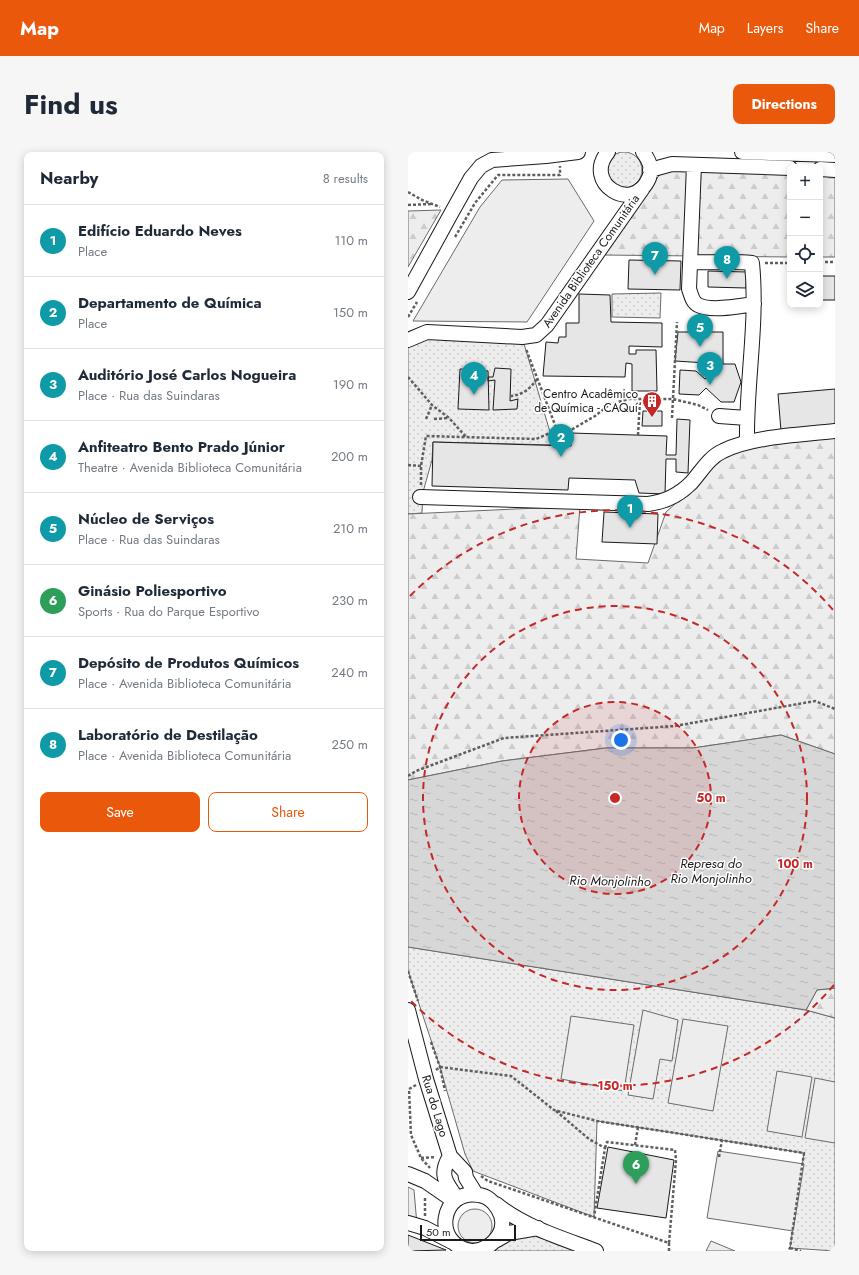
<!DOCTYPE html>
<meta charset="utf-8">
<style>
body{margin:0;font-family:Jost,sans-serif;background:#f6f6f7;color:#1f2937}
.controls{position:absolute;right:12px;top:12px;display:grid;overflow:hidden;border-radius:8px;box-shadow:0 2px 10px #0003}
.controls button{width:36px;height:36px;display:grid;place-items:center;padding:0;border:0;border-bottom:1px solid #e0e1e3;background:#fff;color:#1f2937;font:20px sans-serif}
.scale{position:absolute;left:12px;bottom:10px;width:96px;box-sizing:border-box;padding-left:4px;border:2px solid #1a1a1a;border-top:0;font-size:11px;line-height:14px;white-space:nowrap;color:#1a1a1a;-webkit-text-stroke:3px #fff;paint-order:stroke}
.you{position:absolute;left:213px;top:588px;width:14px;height:14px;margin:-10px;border:3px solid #fff;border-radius:50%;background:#1a73e8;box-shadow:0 0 0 6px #1a73e833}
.badge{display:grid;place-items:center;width:26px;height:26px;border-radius:50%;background:#ea580c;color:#fff;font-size:13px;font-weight:700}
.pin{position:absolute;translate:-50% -33px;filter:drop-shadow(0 1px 2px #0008)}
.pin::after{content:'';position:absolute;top:21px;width:14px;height:12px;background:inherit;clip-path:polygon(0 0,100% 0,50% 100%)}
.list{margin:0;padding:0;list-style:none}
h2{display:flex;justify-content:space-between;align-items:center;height:52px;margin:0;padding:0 16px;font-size:17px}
h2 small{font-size:13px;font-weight:400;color:#747a83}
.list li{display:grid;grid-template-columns:26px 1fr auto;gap:12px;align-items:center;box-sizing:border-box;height:72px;padding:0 16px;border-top:1px solid #e0e1e3}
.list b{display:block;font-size:15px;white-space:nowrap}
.list p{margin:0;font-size:13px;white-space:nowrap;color:#747a83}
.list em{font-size:13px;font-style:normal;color:#747a83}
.actions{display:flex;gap:8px;padding:12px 16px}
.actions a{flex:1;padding:9px 0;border:1px solid #ea580c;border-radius:8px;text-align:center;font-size:14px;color:#ea580c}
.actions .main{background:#ea580c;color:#fff}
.icon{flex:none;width:22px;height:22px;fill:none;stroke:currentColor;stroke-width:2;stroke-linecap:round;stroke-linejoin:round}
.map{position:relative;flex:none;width:427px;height:1099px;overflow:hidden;border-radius:8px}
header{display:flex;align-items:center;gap:24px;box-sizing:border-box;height:56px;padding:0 20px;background:#ea580c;color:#fff}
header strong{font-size:19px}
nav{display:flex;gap:22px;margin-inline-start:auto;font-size:14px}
.intro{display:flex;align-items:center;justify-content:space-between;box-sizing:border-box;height:96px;padding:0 24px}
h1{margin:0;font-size:28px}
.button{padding:10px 18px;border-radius:8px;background:#ea580c;color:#fff;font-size:14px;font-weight:700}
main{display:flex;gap:24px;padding:0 24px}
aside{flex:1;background:#fff;border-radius:8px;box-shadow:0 2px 10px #0003}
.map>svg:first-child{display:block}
.grass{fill:url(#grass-dots);stroke:#6a6a6a}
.forest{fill:url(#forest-firs);stroke:#6a6a6a}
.built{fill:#ededed;stroke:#6a6a6a}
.water{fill:url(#water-ripples);stroke:#6a6a6a}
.building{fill:#e6e6e6;stroke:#1a1a1a}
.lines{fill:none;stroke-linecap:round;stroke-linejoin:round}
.minor-casing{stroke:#1a1a1a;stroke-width:16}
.path{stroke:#5f5f5f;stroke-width:2.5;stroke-dasharray:3 2;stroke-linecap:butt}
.minor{stroke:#fff;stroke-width:14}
.ring{fill:none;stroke:#c62828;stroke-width:2;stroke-dasharray:7 5}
.labels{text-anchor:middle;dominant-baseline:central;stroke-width:3;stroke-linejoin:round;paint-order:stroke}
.street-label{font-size:12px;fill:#1a1a1a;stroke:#fff}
.poi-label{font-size:12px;fill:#1a1a1a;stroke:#fff;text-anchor:end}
.water-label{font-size:13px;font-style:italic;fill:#1a1a1a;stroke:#fff}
.centre{fill:#c62828;stroke:#fff;stroke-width:2}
.ring-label{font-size:12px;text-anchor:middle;font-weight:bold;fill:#c62828;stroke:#fff;stroke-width:3;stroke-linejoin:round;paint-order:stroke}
</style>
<header>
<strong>Map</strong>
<nav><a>Map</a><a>Layers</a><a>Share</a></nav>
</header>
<div class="intro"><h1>Find us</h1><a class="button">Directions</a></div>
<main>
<aside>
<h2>Nearby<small>8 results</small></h2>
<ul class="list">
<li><span class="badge" style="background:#0f9aa8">1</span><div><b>Edifício Eduardo Neves</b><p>Place</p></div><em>110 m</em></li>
<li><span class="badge" style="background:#0f9aa8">2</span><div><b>Departamento de Química</b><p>Place</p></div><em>150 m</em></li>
<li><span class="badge" style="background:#0f9aa8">3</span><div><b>Auditório José Carlos Nogueira</b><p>Place · Rua das Suindaras</p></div><em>190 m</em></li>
<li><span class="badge" style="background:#0f9aa8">4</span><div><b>Anfiteatro Bento Prado Júnior</b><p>Theatre · Avenida Biblioteca Comunitária</p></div><em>200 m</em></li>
<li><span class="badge" style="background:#0f9aa8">5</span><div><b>Núcleo de Serviços</b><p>Place · Rua das Suindaras</p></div><em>210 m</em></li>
<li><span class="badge" style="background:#2e9e5b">6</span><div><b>Ginásio Poliesportivo</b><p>Sports · Rua do Parque Esportivo</p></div><em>230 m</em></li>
<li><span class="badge" style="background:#0f9aa8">7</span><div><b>Depósito de Produtos Químicos</b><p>Place · Avenida Biblioteca Comunitária</p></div><em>240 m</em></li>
<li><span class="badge" style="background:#0f9aa8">8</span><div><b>Laboratório de Destilação</b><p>Place · Avenida Biblioteca Comunitária</p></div><em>250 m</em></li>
</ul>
<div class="actions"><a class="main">Save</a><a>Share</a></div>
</aside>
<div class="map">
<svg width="427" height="1099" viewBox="0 0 427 1099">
<defs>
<pattern id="grass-dots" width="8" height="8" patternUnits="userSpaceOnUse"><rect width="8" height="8" fill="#ededed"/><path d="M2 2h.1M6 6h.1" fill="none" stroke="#cbcbcb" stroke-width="1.8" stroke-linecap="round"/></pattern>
<pattern id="forest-firs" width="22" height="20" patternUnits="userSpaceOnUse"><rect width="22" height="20" fill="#ededed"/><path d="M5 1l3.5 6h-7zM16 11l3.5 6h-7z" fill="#cbcbcb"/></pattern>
<pattern id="water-ripples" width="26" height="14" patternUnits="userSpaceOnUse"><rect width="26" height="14" fill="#d7d7d7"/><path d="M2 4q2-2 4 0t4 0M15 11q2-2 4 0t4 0" fill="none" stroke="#b8b8b8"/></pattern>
</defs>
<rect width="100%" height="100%" fill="#fff"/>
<path class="grass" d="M198 18a18 18 0 1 1 36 0a18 18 0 1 1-36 0Z
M253 141 252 166 204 165V142Z
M12 182 114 185 142 280 149 293 25 290 24 308 15 340 14 361 0 362V188Z
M0 795 398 858 427 866V1099L382 1096 396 1001 189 969 186 1065 65 1019 57 1002 32 915 0 819Z
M124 1077 182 1099H74Z"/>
<path class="forest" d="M257 17 382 21V105L194 103 242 34Z
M412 22H427V105H412Z
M33 58 0 115V59Z
M427 284V602L373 583 285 596H198L94 609 0 628V362L172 354 168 407 240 411 258 360 275 345 306 305 365 290Z
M427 836V866L398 858 409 838Z"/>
<path class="built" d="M160 27 186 69 119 170 5 169 72 55 94 28Z
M235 858 270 868 264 909 252 907 245 947 220 943Z
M163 864 226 873 216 939 153 927Z
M275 867 320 874 305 959 260 951Z
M369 919 404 925 394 985 359 979Z
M407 926 427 930V991L397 986Z
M310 999 396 1012 385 1079 299 1066Z
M0 1035 6 1038 9 1073 0 1070Z
M50 1074a17 17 0 1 1 34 0a17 17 0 1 1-34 0Z
M303 1089 327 1099H298Z"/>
<path class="water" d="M373 583 427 602V836L409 838 398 858 0 795V628L94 609 198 596H285Z"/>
<path class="building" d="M221 108 273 109 272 138 220 137Z
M300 119 339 120 338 136 300 135Z
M412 124H427V148H412Z
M171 142 202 143 203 170 254 171V195L221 194V202H228V198H248L249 239H224V212L218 211 217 225 135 224 138 190 150 191 151 185H158V171H171Z
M270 180H315V212L267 209Z
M315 212H327L333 230 326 250H313L298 236 291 243 271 242 272 218 288 219 297 227Z
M87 216 103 217 102 249 110 247 109 257 85 258 87 228 80 229V225H85Z
M52 217 80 219 81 258 50 257Z
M427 237V274L373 279 370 242Z
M235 259H254V274H234Z
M269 267 282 268 280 321 268 320V307H258L257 342 231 341 227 328 161 326 160 338 24 334 25 290 163 294V281L259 284 258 303H268Z
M196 360 250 362 249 392 194 390Z
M200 995 266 1008 258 1066 189 1056Z
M0 1083 38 1098 0 1099Z"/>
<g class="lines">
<g class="minor-casing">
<path id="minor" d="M200 0C174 31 225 63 241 26 245 16 241 8 235 0
M334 0 427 3
M286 13 281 137C283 142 284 150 290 153 303 160 332 154 346 152
M412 17 427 18
M242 18 264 12 382 16
M283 110C304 111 324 109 344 111 350 171 338 230 339 290
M0 140 44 60 63 26 73 14 84 8 138 4 170 0
M0 188 19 180 114 185 128 183 139 173 235 36
M311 264 339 266
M12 345 240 352C257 350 271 343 283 331 293 320 301 305 315 299 346 284 393 283 427 279
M0 858 18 927 42 1004 57 1020 58 1026 68 1042
M42 1004C31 1022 37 1030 49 1046
M0 1022 17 1029 46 1049
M88 1052C116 1075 154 1086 188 1099
M0 1071 17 1076 44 1090
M87 1089 101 1081 130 1076
M63 1099C23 1092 33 1036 71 1043 79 1044 86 1050 90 1057 102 1076 87 1096 66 1099"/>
</g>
<path class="path" d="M0 40 14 48 32 55
M0 53 23 52
M47 85 67 51 90 23H152V14
M412 110H427
M357 111H382
M0 165 9 150
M0 225 24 253 41 266 58 285
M102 244C115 243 122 237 129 227
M264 266 269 170
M18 267 24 253
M26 267 40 266
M149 278H163L187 264 202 252 221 247H265L290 253 300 258
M230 283 232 248
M0 313 13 314
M13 333V314L18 284 128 287 149 278 118 197
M0 624 8 619 96 586 267 574 407 549 427 557
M0 819 10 849
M23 890 32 915 37 939
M28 918 32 915 103 924 146 958 189 969 396 1001 382 1096 380 1099
M8 933 1 937 3 983 13 1006 22 1016
M148 959 181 987 197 996 186 1065
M227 993 230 975
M197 996 199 990 267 998 268 1008 261 1091
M311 1005 314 988
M13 1006 28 1005
M73 1024 80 1029 261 1091V1099
M17 1064V1045
M382 1096 393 1099"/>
<use href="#minor" class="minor"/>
</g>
<circle cx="207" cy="646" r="96" fill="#c62828" fill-opacity=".12"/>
<g class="ring">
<circle cx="207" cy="646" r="96"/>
<circle cx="207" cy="646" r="192"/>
<path d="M426 833A288 288 0 0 1 2 848M2 444A288 288 0 0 1 426 459"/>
</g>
<defs>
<g id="building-pin" transform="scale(1)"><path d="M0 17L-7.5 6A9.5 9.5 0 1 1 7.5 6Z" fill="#c62828" stroke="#fff"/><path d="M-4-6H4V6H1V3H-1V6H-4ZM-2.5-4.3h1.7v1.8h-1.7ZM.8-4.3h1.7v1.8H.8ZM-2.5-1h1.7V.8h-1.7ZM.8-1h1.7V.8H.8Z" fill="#fff"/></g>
</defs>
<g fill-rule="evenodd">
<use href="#building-pin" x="244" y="249"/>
</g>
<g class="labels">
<g class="street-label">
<text transform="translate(183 109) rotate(-55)">Avenida Biblioteca Comunitária</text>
<text transform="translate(27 954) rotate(73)">Rua do Lago</text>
</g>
<g class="poi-label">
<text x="230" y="242">Centro Acadêmico<tspan x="230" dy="14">de Química - CAQuí</tspan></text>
</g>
<g class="water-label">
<text x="303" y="711">Represa do<tspan x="303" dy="15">Rio Monjolinho</tspan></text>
<text transform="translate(202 729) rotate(1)">Rio Monjolinho</text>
</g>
</g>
<circle cx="207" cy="646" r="6" class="centre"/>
<g class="ring-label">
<text x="303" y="650">50 m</text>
<text x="387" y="716">100 m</text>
<text x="207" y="938">150 m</text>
</g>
</svg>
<div class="controls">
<button>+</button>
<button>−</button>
<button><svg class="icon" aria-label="locate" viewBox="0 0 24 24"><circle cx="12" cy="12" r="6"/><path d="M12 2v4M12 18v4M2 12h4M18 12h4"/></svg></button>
<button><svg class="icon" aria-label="layers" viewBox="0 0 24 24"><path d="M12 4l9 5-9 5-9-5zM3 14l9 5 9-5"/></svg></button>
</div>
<div class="scale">50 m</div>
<div class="you"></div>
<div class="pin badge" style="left:222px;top:376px;background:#0f9aa8">1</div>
<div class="pin badge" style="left:153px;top:305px;background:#0f9aa8">2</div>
<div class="pin badge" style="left:302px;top:233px;background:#0f9aa8">3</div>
<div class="pin badge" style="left:66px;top:243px;background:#0f9aa8">4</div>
<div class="pin badge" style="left:292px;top:195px;background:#0f9aa8">5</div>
<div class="pin badge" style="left:228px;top:1032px;background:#2e9e5b">6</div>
<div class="pin badge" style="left:247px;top:123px;background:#0f9aa8">7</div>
<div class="pin badge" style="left:319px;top:127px;background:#0f9aa8">8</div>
</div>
</main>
